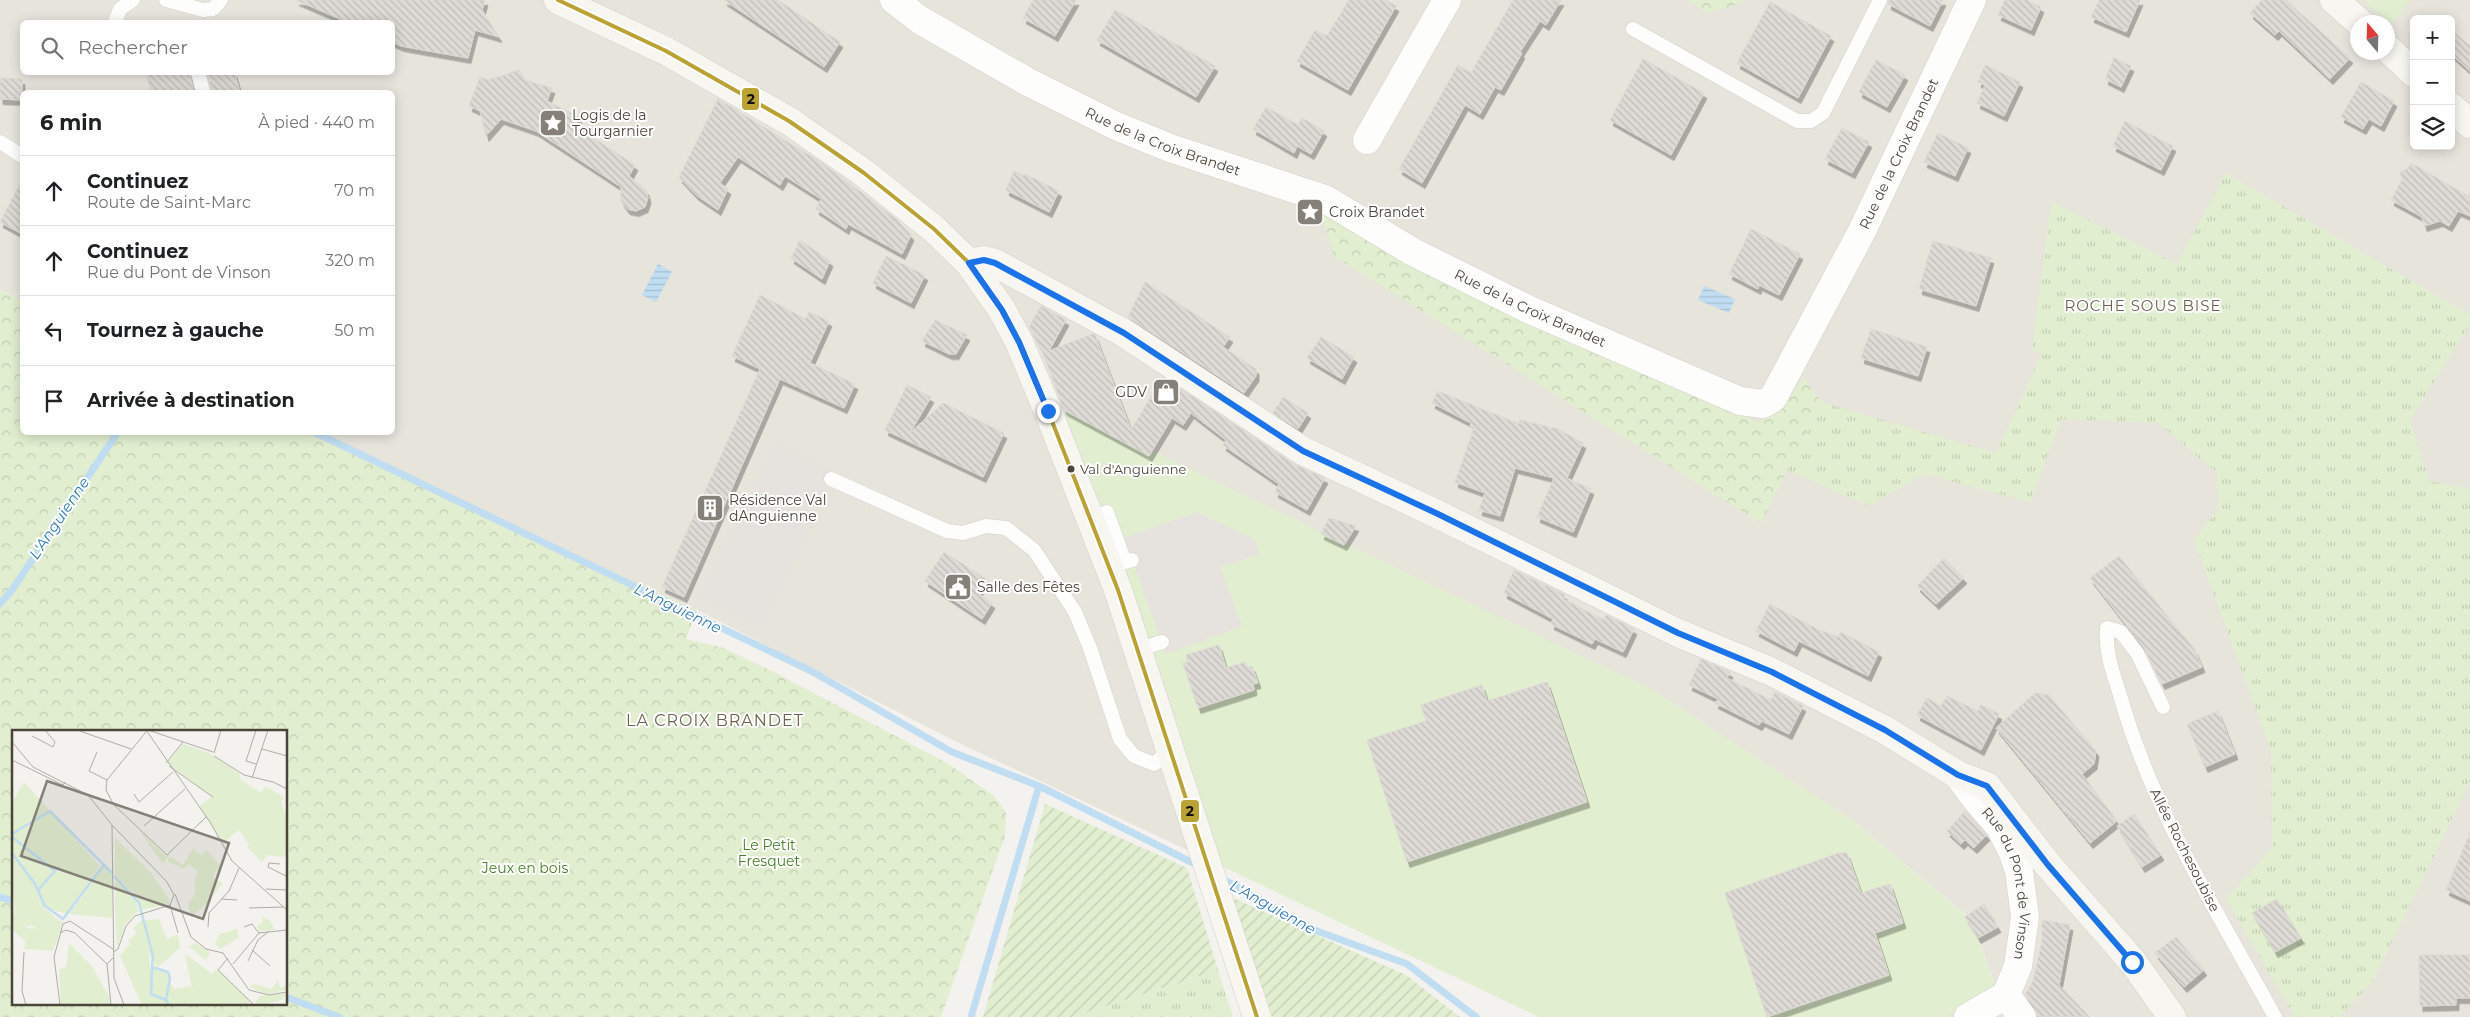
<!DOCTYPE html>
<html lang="fr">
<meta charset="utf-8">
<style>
body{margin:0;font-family:Montserrat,sans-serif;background:#f2f2f2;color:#202124}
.controls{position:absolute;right:15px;top:15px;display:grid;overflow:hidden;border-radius:8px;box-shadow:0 2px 12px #0003}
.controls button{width:45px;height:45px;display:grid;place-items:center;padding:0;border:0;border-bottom:1px solid #e0e0e0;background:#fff;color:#202124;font:25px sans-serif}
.compass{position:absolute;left:2350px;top:15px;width:45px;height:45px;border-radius:50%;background:#fff;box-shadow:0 2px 12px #0003;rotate:341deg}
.stop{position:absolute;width:15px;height:15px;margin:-11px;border:4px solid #1a73e8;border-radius:50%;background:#fff}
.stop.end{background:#1a73e8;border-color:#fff;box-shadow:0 1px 5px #0008}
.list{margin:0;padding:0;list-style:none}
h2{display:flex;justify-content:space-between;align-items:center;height:65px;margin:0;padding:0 20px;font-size:21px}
h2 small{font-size:16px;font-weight:400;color:#757577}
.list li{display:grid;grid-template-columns:32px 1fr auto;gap:15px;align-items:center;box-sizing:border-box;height:70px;padding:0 20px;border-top:1px solid #e0e0e0}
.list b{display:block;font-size:19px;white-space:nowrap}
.list p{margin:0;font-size:16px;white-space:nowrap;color:#757577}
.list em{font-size:16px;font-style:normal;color:#757577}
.icon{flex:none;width:28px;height:28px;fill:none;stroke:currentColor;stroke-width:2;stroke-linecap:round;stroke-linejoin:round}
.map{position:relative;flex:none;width:2470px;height:1017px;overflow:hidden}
.search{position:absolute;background:#fff;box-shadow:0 2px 12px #0003;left:20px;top:20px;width:375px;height:55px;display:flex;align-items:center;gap:12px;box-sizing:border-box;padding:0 18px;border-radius:8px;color:#757577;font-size:19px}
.panel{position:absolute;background:#fff;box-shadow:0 2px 12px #0003;left:20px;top:90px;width:375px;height:345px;border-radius:8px}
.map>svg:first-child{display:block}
.residential{fill:#e7e4dc;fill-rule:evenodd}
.grass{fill:url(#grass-tufts)}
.forest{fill:url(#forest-crowns);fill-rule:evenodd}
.garden{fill:url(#garden-furrows)}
.pitch{fill:#e1eecf}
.parking{fill:#e6e3df}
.water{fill:url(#water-rules)}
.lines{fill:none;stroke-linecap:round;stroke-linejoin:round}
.stream{stroke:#c0ddf1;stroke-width:7}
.building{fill:url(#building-back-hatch);stroke:#dcd9d4;filter:url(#shadow)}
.lane-casing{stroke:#d2d0cb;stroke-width:15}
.street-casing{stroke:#d2d0cb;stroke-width:29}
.secondary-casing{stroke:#d3cfc5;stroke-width:29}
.lane{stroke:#fdfdfc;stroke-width:14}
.street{stroke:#fdfdfc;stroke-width:28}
.secondary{stroke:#f7f6f1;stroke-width:28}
.bus-1-casing{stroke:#fff;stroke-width:8}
.bus-1{stroke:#baa332;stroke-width:4}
.route{stroke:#1a73e8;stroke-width:6}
.bus-dot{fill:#4b4439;stroke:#fff;stroke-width:2}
.labels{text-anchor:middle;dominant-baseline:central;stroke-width:4;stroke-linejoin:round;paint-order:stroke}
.bus-label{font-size:13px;fill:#4b4439;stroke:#fff;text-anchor:start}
.poi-label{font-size:14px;fill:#4b4439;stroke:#fff;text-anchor:start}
.street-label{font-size:14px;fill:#4b4439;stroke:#fff}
.park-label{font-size:14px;fill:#4a7f2a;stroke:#fff}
.neighbourhood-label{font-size:15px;letter-spacing:1px;fill:#6e6250;stroke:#fff}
.water-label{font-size:15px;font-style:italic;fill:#2e7ab2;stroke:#fff}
.quarter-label{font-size:16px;letter-spacing:1px;fill:#6e6250;stroke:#fff}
.inset-river{fill:none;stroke:#c0ddf1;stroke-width:2.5}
.inset-road{fill:none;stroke:#b0aca6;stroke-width:1}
.view{fill:#868178;fill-opacity:0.15;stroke:#868178;stroke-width:2.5}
.inset-edge{fill:none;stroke:#4b4439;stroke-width:2.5}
.line-badge{stroke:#fff;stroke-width:2}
.pale-badge-label{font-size:14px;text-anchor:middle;font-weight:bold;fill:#111}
</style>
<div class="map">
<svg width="2470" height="1017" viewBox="0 0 2470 1017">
<defs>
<pattern id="grass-tufts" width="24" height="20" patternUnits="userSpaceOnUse" patternTransform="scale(1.25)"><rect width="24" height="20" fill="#e1eecf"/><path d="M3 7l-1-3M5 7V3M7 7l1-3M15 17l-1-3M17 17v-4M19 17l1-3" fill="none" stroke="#c3cdb2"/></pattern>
<pattern id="forest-crowns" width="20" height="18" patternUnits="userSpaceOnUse" patternTransform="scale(1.25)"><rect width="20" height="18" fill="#e1eecf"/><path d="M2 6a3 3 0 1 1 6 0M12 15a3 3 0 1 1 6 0" fill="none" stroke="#c3cdb2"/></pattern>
<pattern id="garden-furrows" width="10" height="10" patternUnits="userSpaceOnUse" patternTransform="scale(1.25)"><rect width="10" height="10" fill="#e1eecf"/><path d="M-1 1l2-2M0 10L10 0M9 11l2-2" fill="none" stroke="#c3cdb2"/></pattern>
<pattern id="water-rules" width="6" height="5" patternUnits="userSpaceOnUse" patternTransform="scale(1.25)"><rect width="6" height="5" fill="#c0ddf1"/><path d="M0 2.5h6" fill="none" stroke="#a6bfcf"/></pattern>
<pattern id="building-back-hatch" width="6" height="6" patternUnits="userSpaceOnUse" patternTransform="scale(1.25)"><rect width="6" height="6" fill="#dedbd6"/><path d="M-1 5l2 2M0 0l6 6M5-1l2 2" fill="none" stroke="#c0bdb8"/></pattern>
<filter id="shadow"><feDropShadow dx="3" dy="5.5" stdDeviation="0" flood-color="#0004"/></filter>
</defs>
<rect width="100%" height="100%" fill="#f4f2ee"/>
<path class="residential" d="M0 0H2470V1017H1945L1996 987 1971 919 1852 820 1651 689 1095 499 1171 701 1215 863 963 745 697 610 305 433 392 432V92H22V301L0 290ZM2414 19H2451V146H2414ZM22 22H392V72H22ZM2358 22H2388V52H2358Z"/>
<path class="grass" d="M2226 173 2470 315V324L2410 420 2429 481 2470 489V781L2373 981 2339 1017H2295L2226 899 2272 848 2271 751 2194 540 2218 510 2217 473 2158 423 2061 419 2030 502 1924 474 1869 506 1787 470 1821 402 1996 453 2042 353 2032 349 2051 202 2177 264Z
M1218 970 1233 1017H1072Z"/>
<path class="forest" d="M1687 0H1744L1730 7 1707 12Z
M1321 214 1446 280 1757 422C1784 412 1789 401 1803 377L1821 402 1761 523 1334 256Z
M0 290 22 301V432L305 433 697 610 686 639 724 648 770 670 947 763 994 796 1006 812 1005 836 941 1017H0ZM14 731H286V1003H14Z"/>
<path class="garden" d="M1045 804 1187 868 1218 970 1072 1017H983Z
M1233 898 1406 975 1460 1017H1272Z"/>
<path class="pitch" d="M2364 0H2410L2391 26Z
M1063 409 1651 689 1852 820 1970 919 1996 987 1945 1017H1539L1215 863 1171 701Z"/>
<path class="parking" d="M776 443 835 473 762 629 699 595Z
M1197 512 1254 539 1260 554 1220 567 1242 626 1166 654 1124 538Z"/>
<path class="water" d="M658 264 672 272 656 302 642 295Z
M1704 286 1735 299 1729 313 1698 300Z"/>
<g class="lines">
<path class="stream" d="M314 432 813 672 952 752 1039 786 1199 866
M0 604 12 590 118 432
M1221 878 1317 931 1407 964 1476 1017
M0 897 14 901
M286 997 339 1017
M971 1017 1039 786"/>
</g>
<path class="building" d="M296 0H485L482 10 499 37 475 30 468 58 401 46 392 42V22H347Z
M724 0H778L840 42 824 67Z
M1033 0H1076L1055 36 1023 18Z
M1349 0H1386L1396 6 1348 90 1297 61 1315 30 1327 36Z
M1513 0H1561L1546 25 1540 21 1520 52 1522 53 1501 90 1495 87 1480 114 1465 105 1422 183 1399 169 1458 65 1471 73Z
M1889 0H1943L1930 26 1888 4Z
M2005 0H2027L2041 7 2031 30 1998 15Z
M2099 0H2140L2126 32 2091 17Z
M2262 0H2286L2350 58 2330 79 2279 31 2275 35 2250 13Z
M1770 2 1831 36 1798 98 1737 63Z
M1115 10 1215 66 1196 97 1097 40Z
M2451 29 2470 46V71L2451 54Z
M2114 58 2131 66 2121 87 2105 79Z
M1643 59 1704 93 1671 155 1610 120Z
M1876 60 1905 75 1887 107 1859 92Z
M1985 65 2020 82 2004 116 1977 103 1985 85 1978 82Z
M519 70 525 80 552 88 547 101 579 117 575 126 635 165 629 176 646 190 648 198 645 207 636 211 627 209 621 201V187L536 131 501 119 486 136 480 111 469 106 480 77 488 80Z
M146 72H189L194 92H151Z
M207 72H234L240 92H212Z
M0 78 22 79V100L0 99Z
M2361 82 2394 101 2381 126 2369 119 2363 129 2341 117Z
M718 99 822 163 895 218 911 235 902 254 848 224 846 229 816 209 821 199 785 176 780 185 738 157 720 183 728 189 718 210 696 195 679 177Z
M1266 107 1298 125 1302 118 1324 131 1311 154 1297 146 1294 153 1253 129Z
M2125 121 2173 146 2161 170 2113 146Z
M1842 128 1869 142 1852 173 1825 159Z
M1938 133 1968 148 1955 176 1924 162Z
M2411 163 2470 197V216L2458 211 2449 226 2440 221 2424 226 2422 217 2391 200 2402 180 2400 172 2408 169Z
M1014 171 1024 176 1025 174 1059 191 1049 212 1006 190Z
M22 180V234L0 222Z
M1751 229 1800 254 1779 295 1759 285 1758 289 1729 274Z
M800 240 830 261 822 279 791 258Z
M1933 241 1991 258 1976 306 1919 289Z
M886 256 925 275 911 303 873 283Z
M1145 282 1230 337 1223 347 1256 369V376L1244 393 1128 317Z
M760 295 806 319 809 312 829 321 810 363 855 384 844 408 780 379 684 597 662 587 760 369 732 356Z
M1041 306 1066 320 1049 351 1092 334 1095 335 1131 430 1163 377 1294 464 1325 478 1307 510 1275 492 1279 484 1223 445 1226 440 1191 413 1183 425 1172 418 1149 456 1064 410 1043 353 1029 327Z
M935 320 967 335 956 354H949L922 341Z
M1871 329 1927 347 1918 376 1861 358Z
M1321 337 1354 357 1342 379 1307 358Z
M907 385 931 397 910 433 943 403 1004 433 983 477 885 430Z
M1438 391 1519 424 1520 420 1558 429 1583 443 1567 478 1591 489 1573 532 1537 517 1554 478 1515 468 1500 516 1479 510 1485 493 1455 482 1474 428 1470 426 1471 423 1432 403Z
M1283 397 1308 413 1298 429 1273 413Z
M1329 518 1356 526 1344 545 1321 534Z
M944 552 986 579 978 593 992 603 982 619 925 581Z
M2119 556 2195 650 2202 667 2162 684 2144 648 2090 578Z
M1944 558 1964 578 1936 604 1917 586Z
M1514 570 1565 595 1563 599 1604 620 1606 615 1634 629 1623 652 1595 639 1592 644 1551 624 1553 619 1504 593Z
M1770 604 1817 629 1838 637 1841 632 1879 652 1868 676 1799 641 1794 651 1756 631Z
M1219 645 1226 668 1245 662 1247 668 1252 666 1258 683 1253 684 1254 690 1198 708 1183 663 1188 662 1186 655Z
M1701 659 1730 672 1727 678 1771 700 1775 692 1803 706 1789 734 1762 721 1759 725 1715 703 1718 699 1689 685Z
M1547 682 1587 802 1407 862 1367 740 1426 721 1421 705 1482 685 1487 701Z
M2035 693 2049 695 2096 751 2094 764 2082 774 2117 821 2090 843 1996 728Z
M1947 696 1978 711 1981 705 1999 714 1981 750 1917 715 1927 698 1941 706Z
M2218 711 2235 754 2205 767 2187 724Z
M1965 811 1987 835 1974 848 1965 840 1961 844 1947 831Z
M2134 814 2161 855 2142 867 2117 826Z
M2470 833V901L2446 890Z
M1839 853H1847L1861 893 1890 884 1903 923 1875 933 1889 975 1767 1017 1725 893Z
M2277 899 2301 938 2275 952 2252 913Z
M1984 904 1998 927 1978 938 1965 917Z
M2042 920 2070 925 2059 985 2090 1017H2037L2035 1008 2025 995 2033 981 2042 941Z
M2176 937 2204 970 2184 987 2155 953Z
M2419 955H2470V998H2456V1005L2420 1006Z"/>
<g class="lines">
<g class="lane-casing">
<path id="lane" d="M166 0 203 10 213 9 221 0
M115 22 120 9 133 0
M1633 29 1797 121H1811L1823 113 1880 0
M198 72 203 92
M0 142 22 156
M831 479 947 531 963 533 986 526 1006 528 1034 550 1075 612 1090 648 1120 739 1134 756 1154 764 1170 750
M1089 519 1107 512 1125 562 1132 560
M1137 650 1162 642
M2163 707 2137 653 2121 632 2107 628C2105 652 2113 673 2120 695 2152 810 2218 913 2275 1017"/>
</g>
<g class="street-casing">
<g id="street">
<path id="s1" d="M894 0 920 20 1026 81 1116 126 1170 148 1325 199 1413 252 1530 310 1740 401 1763 404 1773 398 1861 233 1972 0"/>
<path d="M1367 140 1447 0"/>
<path id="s2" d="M1958 775 1975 798 2000 827 2013 853 2019 871 2025 917 2018 966 2006 995 1968 1017"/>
<path d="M2006 995 2022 1017"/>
</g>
</g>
<g class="secondary-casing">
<path id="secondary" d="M558 0 666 51 789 121 864 173 934 229 969 263 1002 310 1019 342 1048 411 1118 590 1257 1017
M2334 0 2359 22
M2388 49 2414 73
M2451 107 2470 124
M969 263 984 260 995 263 1124 333 1303 451 1437 514 1678 633 1772 672 1885 730 1958 775 1987 786 2048 865 2133 962 2172 1017"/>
</g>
<use href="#lane" class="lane"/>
<use href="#street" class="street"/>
<use href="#secondary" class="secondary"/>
<g class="bus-1-casing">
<path id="bus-1" d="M558 0 666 51 789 121 864 173 934 229 969 263 1002 310 1019 342 1048 411 1118 590 1257 1017"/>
</g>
<use href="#bus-1" class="bus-1"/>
</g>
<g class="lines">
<path class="route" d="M1048 411 1019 342 1002 310 969 263 984 260 995 263 1124 333 1303 451 1438 514 1678 633 1772 672 1885 730 1958 775 1987 786 2048 865 2132 962"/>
</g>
<defs>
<g id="sight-square" transform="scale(1.4375)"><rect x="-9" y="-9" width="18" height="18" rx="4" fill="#868178" stroke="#fff"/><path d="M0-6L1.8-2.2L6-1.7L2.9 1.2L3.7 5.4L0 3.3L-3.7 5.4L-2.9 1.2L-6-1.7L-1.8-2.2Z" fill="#fff"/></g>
<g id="shop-square" transform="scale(1.4375)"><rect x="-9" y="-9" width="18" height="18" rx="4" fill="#868178" stroke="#fff"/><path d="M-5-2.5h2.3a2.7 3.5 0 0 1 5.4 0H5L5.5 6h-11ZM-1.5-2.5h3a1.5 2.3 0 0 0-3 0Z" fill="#fff"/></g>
<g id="building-square" transform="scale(1.4375)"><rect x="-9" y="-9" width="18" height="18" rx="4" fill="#868178" stroke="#fff"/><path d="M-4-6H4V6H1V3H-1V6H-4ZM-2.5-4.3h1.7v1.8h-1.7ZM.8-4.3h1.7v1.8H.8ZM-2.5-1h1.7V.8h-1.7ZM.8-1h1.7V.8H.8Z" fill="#fff"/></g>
<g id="civic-square" transform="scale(1.4375)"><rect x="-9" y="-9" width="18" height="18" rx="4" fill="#868178" stroke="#fff"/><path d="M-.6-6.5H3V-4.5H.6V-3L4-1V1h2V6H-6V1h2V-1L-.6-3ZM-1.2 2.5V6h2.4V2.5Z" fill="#fff"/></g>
</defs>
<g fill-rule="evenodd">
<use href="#sight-square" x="553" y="123"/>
<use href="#sight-square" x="1310" y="212"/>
<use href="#shop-square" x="1166" y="392"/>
<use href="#building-square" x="710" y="508"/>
<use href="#civic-square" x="958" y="587"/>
</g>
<circle class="bus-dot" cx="1071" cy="469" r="4.5"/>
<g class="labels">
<g class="bus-label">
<text x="1080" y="469">Val d'Anguienne</text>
</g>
<g class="poi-label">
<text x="572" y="115">Logis de la<tspan x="572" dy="16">Tourgarnier</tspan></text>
<text x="1329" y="212">Croix Brandet</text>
<text x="1147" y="392" text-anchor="end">GDV</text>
<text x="729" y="500">Résidence Val<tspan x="729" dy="16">dAnguienne</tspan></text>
<text x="977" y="587">Salle des Fêtes</text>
</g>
<g class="street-label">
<text stroke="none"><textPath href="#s1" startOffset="305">Rue de la Croix Brandet</textPath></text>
<text stroke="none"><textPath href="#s1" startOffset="1249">Rue de la Croix Brandet</textPath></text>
<text stroke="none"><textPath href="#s1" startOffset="710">Rue de la Croix Brandet</textPath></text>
<text transform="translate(2185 850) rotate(63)">Allée Rochesoubise</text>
<text stroke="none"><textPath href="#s2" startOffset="124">Rue du Pont de Vinson</textPath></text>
</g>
<g class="park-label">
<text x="769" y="845">Le Petit<tspan x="769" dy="16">Fresquet</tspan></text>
<text x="525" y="868">Jeux en bois</text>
</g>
<g class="neighbourhood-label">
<text x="2143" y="305">ROCHE SOUS BISE</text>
</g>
<g class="water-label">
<text transform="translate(59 518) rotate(-56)">L'Anguienne</text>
<text transform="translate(678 608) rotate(26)">L'Anguienne</text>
<text transform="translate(1273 907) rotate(29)">L'Anguienne</text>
</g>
<g class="quarter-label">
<text x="715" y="720">LA CROIX BRANDET</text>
</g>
</g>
<g transform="translate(12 730)">
<rect width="275" height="275" fill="#f4f2ee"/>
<path d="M181 118 189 125 195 120 209 137 202 143V148L211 153 197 171 179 187 176 174 183 164V146L186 142 177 134 172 139 155 131 159 127 171 135ZM9 151H13L23 171 18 184 0 189V184L3 183 0 156ZM80 153H100V165L90 168H69ZM103 178 123 184 113 195 105 218ZM249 186 258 191 263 200 247 201 245 196 251 191ZM16 198 32 201 33 220 12 219ZM225 199 227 207 212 217 208 219 203 213 208 204ZM129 208 137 220 138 238 155 243 161 259 179 256 183 272 192 275H130L108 226 115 217ZM57 213 79 235 98 268 97 275H49L47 239 54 238ZM183 213 198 222 194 230 177 217ZM266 250 268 258 275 255V260L255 264 238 257 242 254 260 259ZM275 263 270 270 248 275 243 272 248 266Z" fill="#e1eecf"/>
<path d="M12 52 88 136 53 189V183L32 178 27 172 12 194 16 198 13 211 0 199V189L18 184 17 180 23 171 13 151 0 156V73ZM127 100 154 126 158 124 151 134ZM45 189 51 192 41 221 33 220 32 201 22 200 24 195 40 199Z" fill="#e1eecf"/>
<path d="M91 136 100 145V153H80ZM103 148 123 168 127 181 123 184 103 178ZM90 165H100V188L57 184 69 168H89ZM26 172 45 189 40 199 12 195ZM147 189 155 209 166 204 168 218 145 238 129 208 120 215 116 211 125 203 121 198 129 191ZM173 224 200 244 204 239 236 268 237 275H192L183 272Z" fill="#e1eecf"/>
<path d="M171 14 197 23 228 44V49L249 63 253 56 272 67 269 73 275 86V123L272 127 255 125 250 132 235 117 237 114 227 100 211 113 187 77 200 66 155 33ZM103 108 139 143 157 169V174L129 180 124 167 103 145Z" fill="#e1eecf"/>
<path class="inset-river" d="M0 104 38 81 100 143M0 107 43 141 26 160M0 123 23 154 33 176 51 189 91 136M102 146 127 173 141 226 140 237 156 242 158 248 154 270 157 275M140 237 139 264 154 270"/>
<path class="inset-road" d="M65 0 119 19M134 0 198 92 220 131 275 180M136 0 201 22M244 0 234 31 244 34M134 2 95 50 94 60 102 75 155 125 194 87M20 6 41 17 43 12 33 0M0 12 21 37 76 65 100 95 102 248 112 275M250 19 275 26M85 22 77 41 95 50M202 23 209 0M202 26 232 45 261 52 275 59M0 30 51 55 53 52M154 33 171 12M157 36 201 67M240 48 256 0M122 64 127 72 161 42M100 95 155 152 162 165 158 175 123 186 114 196 106 219 101 222M132 96 173 59M268 134 257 133 256 137 274 146M254 159 275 160M163 164 179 207 194 219 211 223 237 260 257 265 275 262M209 169 225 170M158 175 166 203M237 178 272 177M196 197 197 183 217 161 227 138M232 197 240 194 247 203M48 203 54 200 63 203 95 234 101 228M240 220 258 236M12 222 10 261 14 275M216 228 206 240 242 275M236 231 246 210 257 201M95 234 99 275M221 234 247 203 275 200M48 275 42 227 51 194 58 191 101 219"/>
<path class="view" d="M35 51 217 113 191 189 9 126Z"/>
<rect width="275" height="275" class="inset-edge"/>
</g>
<g class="line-badge">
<rect x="741" y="87" width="19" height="24" rx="5" fill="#baa332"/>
<rect x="1180" y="799" width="20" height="24" rx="5" fill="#baa332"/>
</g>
<g class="pale-badge-label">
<text x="751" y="104">2</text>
<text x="1190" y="816">2</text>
</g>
</svg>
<div class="controls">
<button>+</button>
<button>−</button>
<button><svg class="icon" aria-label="layers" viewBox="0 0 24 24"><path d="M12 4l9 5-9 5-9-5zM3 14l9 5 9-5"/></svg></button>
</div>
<svg class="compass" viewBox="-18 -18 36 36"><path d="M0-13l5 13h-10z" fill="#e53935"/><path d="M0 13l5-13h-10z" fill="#757577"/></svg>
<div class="stop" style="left:2132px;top:962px"></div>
<div class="stop end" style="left:1048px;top:411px"></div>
<div class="search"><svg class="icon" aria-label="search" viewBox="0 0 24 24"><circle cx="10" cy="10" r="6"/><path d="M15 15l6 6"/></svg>Rechercher</div>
<section class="panel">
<h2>6 min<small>À pied · 440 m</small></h2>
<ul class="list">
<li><svg class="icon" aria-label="ahead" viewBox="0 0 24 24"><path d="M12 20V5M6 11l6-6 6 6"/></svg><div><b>Continuez</b><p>Route de Saint-Marc</p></div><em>70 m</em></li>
<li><svg class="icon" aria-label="ahead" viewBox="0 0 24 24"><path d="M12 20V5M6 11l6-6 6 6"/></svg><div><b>Continuez</b><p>Rue du Pont de Vinson</p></div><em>320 m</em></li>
<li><svg class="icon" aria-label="left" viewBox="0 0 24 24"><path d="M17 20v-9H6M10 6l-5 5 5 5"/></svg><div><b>Tournez à gauche</b></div><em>50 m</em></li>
<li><svg class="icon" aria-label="arrive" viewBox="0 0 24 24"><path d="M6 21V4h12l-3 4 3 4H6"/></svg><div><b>Arrivée à destination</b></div></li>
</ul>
</section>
</div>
